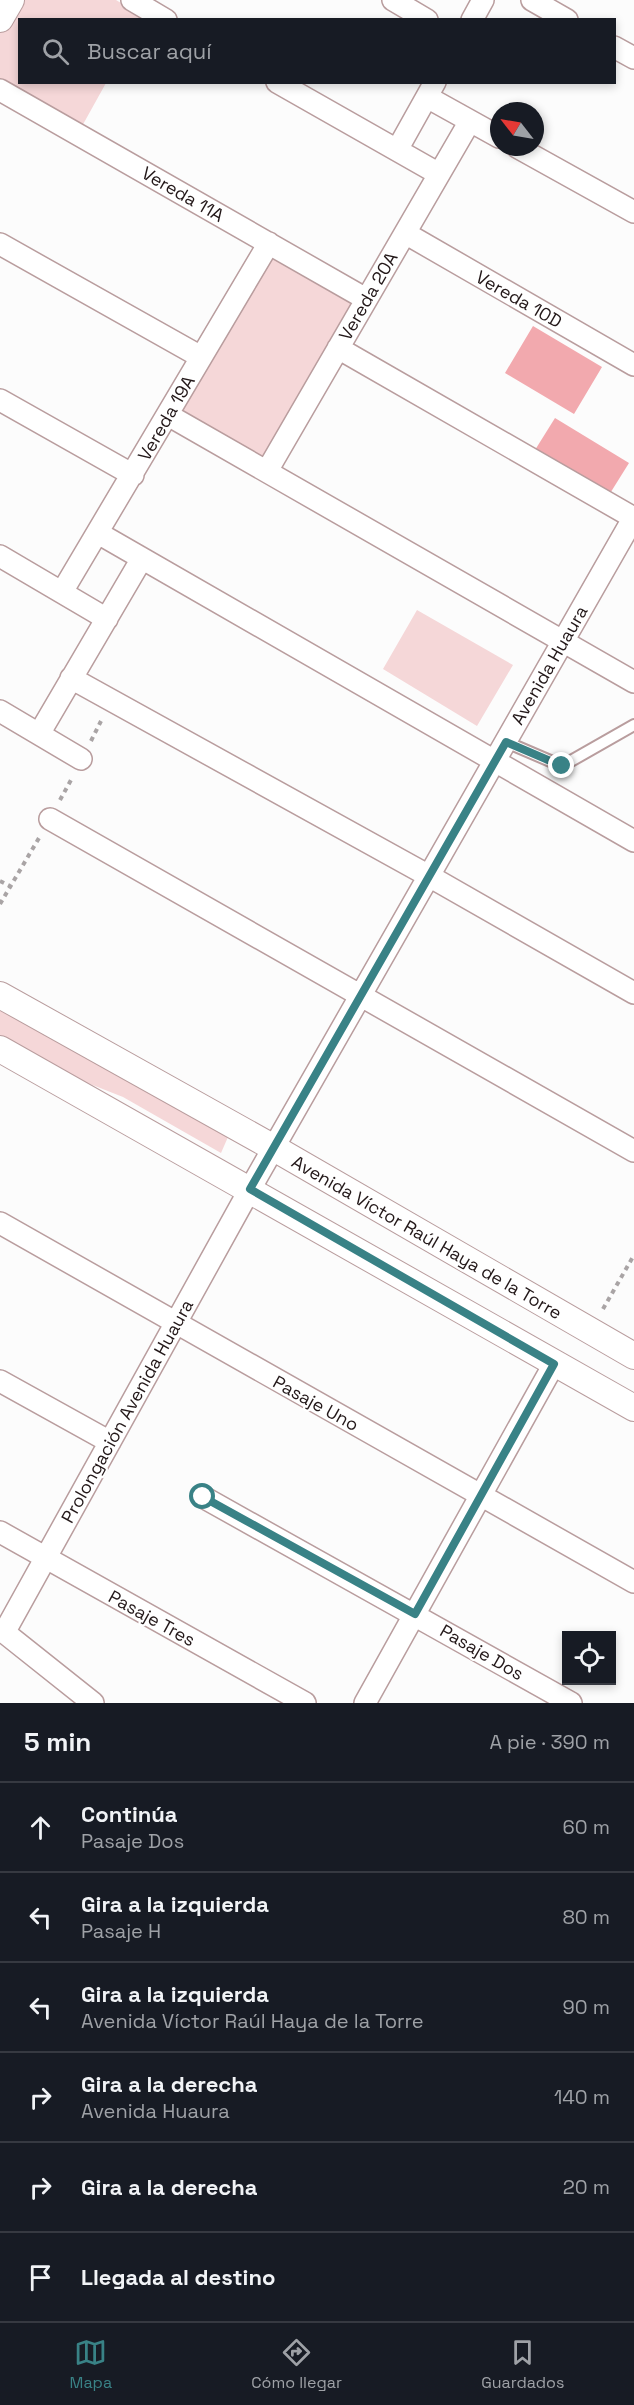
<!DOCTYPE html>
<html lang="es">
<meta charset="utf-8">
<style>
body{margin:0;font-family:"Space Grotesk",sans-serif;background:#20242c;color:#f1f3f6}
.controls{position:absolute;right:18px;bottom:18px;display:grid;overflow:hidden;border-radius:0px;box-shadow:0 3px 9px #0003}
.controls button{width:54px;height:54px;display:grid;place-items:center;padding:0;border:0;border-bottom:2px solid #363941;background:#171b24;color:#f1f3f6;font:30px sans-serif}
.compass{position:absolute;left:490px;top:102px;width:54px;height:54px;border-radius:50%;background:#171b24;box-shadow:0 3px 9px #0003;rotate:301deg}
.stop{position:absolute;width:18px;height:18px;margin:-14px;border:4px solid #398286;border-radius:50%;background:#fff}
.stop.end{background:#398286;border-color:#fff;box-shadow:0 2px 6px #0008}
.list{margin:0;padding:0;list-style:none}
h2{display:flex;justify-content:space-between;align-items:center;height:78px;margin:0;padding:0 24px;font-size:26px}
h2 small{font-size:20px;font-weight:400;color:#9ea1a6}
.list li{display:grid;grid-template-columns:39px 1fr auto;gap:18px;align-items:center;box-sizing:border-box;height:90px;padding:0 24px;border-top:2px solid #363941}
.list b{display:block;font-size:22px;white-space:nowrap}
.list p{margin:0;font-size:20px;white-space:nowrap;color:#9ea1a6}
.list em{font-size:20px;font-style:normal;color:#9ea1a6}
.icon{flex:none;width:33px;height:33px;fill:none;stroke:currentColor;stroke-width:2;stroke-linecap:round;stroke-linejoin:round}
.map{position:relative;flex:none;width:634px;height:1703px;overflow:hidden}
.search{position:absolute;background:#171b24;box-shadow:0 3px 9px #0003;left:18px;right:18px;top:18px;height:66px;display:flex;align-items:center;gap:15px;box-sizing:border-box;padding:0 21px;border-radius:0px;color:#9ea1a6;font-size:22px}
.sheet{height:618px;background:#171b24}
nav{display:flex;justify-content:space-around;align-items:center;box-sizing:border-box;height:84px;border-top:2px solid #363941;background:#171b24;font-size:16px;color:#9ea1a6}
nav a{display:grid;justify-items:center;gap:3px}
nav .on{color:#398286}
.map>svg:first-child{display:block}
.green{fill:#f5d7d8}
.building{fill:#f2a9ae}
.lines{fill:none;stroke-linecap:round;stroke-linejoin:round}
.service-casing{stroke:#b99d9e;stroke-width:14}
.minor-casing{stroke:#b99d9e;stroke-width:24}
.tertiary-casing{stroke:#b99d9e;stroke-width:28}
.path{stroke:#a9a4a5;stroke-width:4;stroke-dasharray:4.5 4.5;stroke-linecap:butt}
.service{stroke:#fff;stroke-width:10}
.minor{stroke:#fff;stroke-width:21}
.tertiary{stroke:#fff;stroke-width:26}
.route{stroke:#398286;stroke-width:8}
.labels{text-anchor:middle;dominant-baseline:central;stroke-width:4.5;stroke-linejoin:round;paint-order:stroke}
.street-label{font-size:18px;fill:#231819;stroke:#fff}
</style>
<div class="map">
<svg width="634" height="1703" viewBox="0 0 634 1703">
<rect width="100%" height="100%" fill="#fcfcfc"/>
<path class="green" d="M18 0H116L143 16 141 20H20V82L106 83 81 128 0 83V31Z
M271 252 359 304 265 462 177 411Z
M417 610 513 665 477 726 383 669Z
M0 1008 228 1137 221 1153 123 1097 62 1073 0 1038Z"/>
<path class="building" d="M533 326 602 367 574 414 505 373Z
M555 418 629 463 609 495 535 450Z"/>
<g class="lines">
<g class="service-casing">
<path id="service" d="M506 742 562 766 634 725"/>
</g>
<g class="minor-casing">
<path id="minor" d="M132 0 166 20
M393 0 427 20
M532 0 567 20
M472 20 483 0
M614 47 634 58
M277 82 439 174
M0 90 366 299
M427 97 499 137
M517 147 634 212
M397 150 435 82
M405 233 634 365
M0 244 201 357
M338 348 634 518
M0 400 133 475
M168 415 634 682
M267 471 470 121
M98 533 634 841
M0 556 107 619
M62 592 269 243
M71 678 429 876 634 993
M0 711 81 759
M39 734 141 560
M50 819 634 1151
M0 1223 634 1582
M0 1381 110 1442
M203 1497 571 1703
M0 1532 305 1703
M0 1629 93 1703
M4 1633 250 1189 634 517
M365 1703 554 1364"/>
</g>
<g class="tertiary-casing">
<path id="tertiary" d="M0 19 11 0
M0 995 274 1148 634 1356
M0 1049 634 1408"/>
</g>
<path class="path" d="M91 741 101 721
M60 800 71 780
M0 881 10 886
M0 904 39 838
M603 1309 634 1255"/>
<use href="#service" class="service"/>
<use href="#minor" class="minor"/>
<use href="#tertiary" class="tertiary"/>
</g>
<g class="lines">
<path class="route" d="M203 1497 415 1614 554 1364 250 1189 506 742 562 766"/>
</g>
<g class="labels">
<g class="street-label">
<text transform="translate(183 194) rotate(30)">Vereda 11A</text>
<text transform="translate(368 296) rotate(-60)">Vereda 20A</text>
<text transform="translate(519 299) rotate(30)">Vereda 10D</text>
<text transform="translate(166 418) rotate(-60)">Vereda 19A</text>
<text transform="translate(549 665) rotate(-60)">Avenida Huaura</text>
<text transform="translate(427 1237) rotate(30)">Avenida Víctor Raúl Haya de la Torre</text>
<text transform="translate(316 1403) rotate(29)">Pasaje Uno</text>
<text transform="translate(127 1411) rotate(-61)">Prolongación Avenida Huaura</text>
<text transform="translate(152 1618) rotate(29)">Pasaje Tres</text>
<text transform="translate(482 1652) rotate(30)">Pasaje Dos</text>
</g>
</g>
</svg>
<div class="controls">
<button><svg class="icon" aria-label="locate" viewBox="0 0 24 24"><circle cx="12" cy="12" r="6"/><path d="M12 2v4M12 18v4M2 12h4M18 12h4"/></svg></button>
</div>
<svg class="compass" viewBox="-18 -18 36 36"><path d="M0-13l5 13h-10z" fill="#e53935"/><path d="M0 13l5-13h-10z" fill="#9ea1a6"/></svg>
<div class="stop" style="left:203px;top:1497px"></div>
<div class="stop end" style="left:562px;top:766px"></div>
<div class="search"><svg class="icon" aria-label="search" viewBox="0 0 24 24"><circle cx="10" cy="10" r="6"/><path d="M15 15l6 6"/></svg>Buscar aquí</div>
</div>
<section class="sheet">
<h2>5 min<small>A pie · 390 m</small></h2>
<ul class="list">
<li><svg class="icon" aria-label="ahead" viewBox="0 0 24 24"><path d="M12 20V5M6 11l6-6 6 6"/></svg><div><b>Continúa</b><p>Pasaje Dos</p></div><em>60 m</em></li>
<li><svg class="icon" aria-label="left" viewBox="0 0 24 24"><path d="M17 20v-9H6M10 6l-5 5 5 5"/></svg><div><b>Gira a la izquierda</b><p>Pasaje H</p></div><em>80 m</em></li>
<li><svg class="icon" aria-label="left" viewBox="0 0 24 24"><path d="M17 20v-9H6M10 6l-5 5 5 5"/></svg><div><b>Gira a la izquierda</b><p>Avenida Víctor Raúl Haya de la Torre</p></div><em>90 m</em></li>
<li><svg class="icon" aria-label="right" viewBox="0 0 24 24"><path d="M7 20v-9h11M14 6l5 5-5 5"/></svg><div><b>Gira a la derecha</b><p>Avenida Huaura</p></div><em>140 m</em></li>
<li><svg class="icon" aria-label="right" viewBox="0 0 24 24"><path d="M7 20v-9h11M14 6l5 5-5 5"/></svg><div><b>Gira a la derecha</b></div><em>20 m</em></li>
<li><svg class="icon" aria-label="arrive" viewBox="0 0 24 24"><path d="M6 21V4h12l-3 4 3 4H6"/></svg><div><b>Llegada al destino</b></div></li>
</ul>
</section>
<nav>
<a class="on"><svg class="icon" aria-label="map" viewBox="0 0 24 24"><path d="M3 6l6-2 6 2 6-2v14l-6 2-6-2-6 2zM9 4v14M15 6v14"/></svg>Mapa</a>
<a><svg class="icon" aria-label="directions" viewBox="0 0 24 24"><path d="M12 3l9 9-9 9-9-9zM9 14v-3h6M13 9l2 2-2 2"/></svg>Cómo llegar</a>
<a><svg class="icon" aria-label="saved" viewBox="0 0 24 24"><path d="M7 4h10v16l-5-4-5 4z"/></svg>Guardados</a>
</nav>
